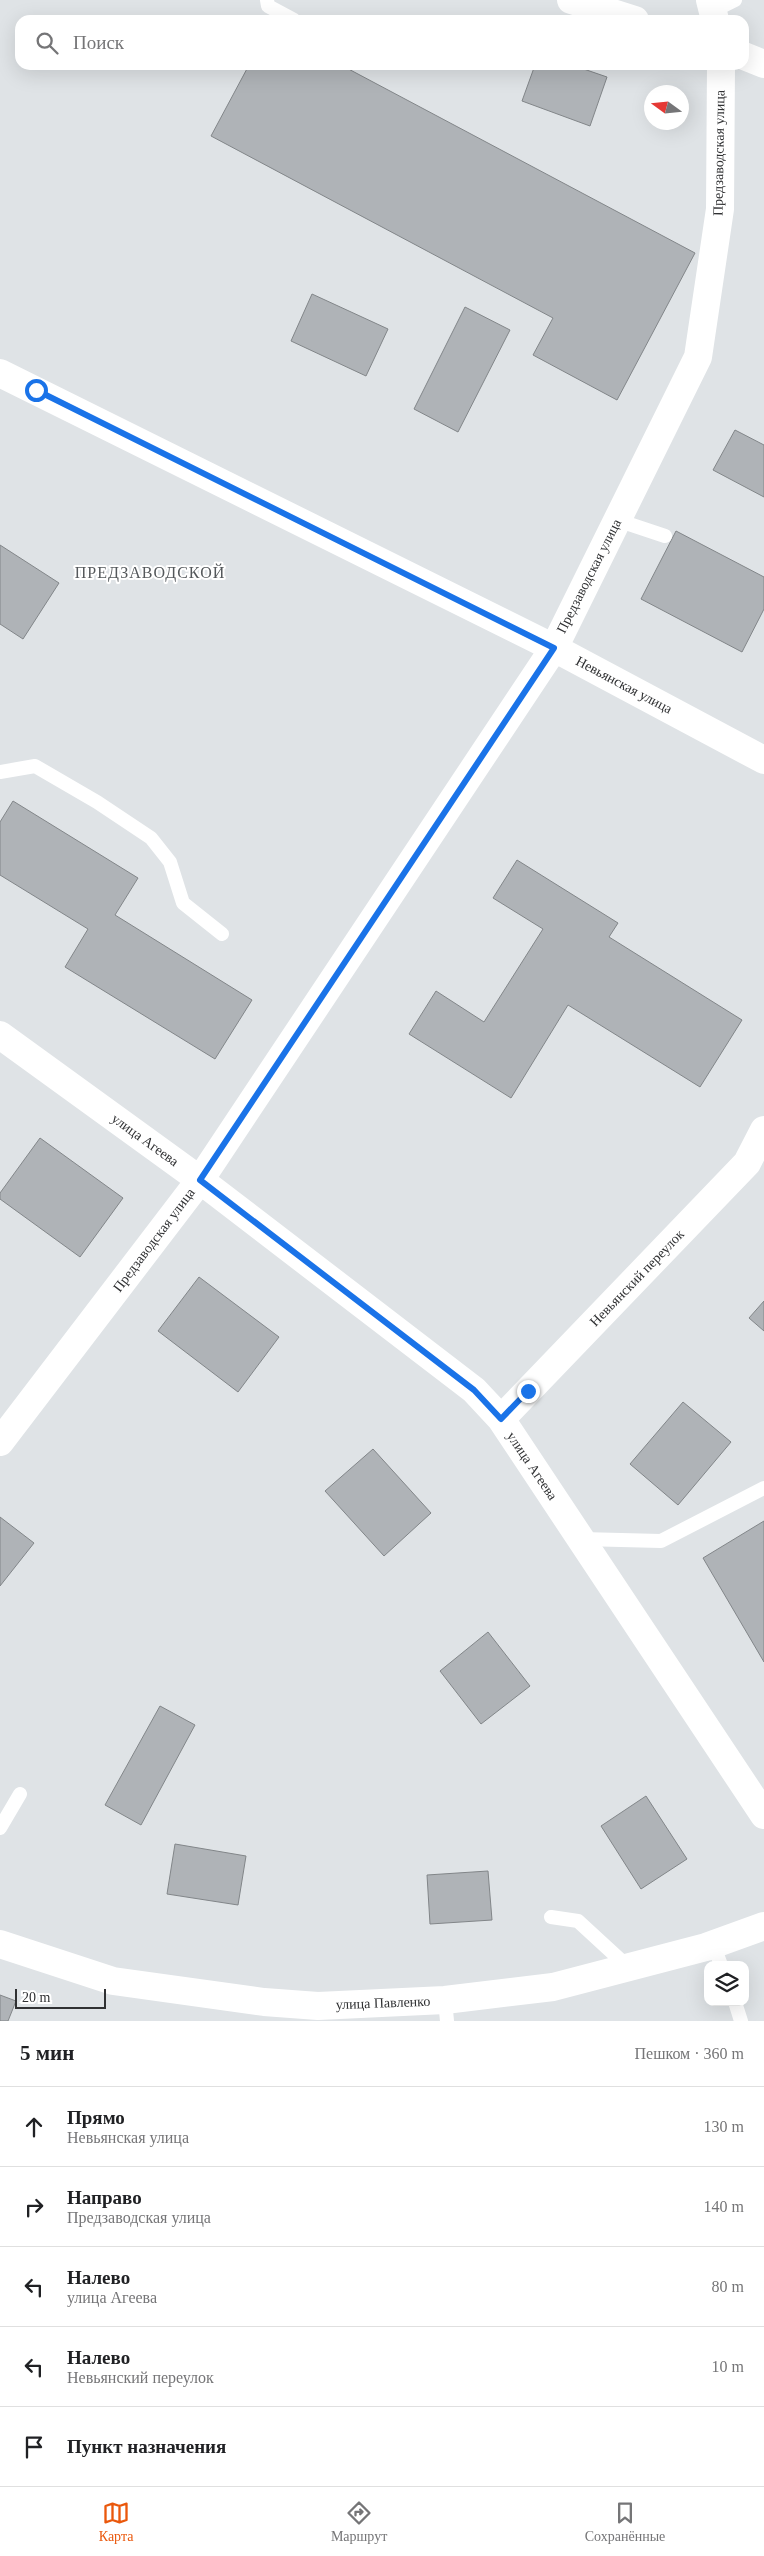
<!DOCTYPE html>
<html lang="ru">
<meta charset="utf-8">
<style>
body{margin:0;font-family:"Times New Roman",serif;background:#f2f2f2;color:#202124}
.controls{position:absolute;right:15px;bottom:15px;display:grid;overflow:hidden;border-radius:10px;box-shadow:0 5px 20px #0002}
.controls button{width:45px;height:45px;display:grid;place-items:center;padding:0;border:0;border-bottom:1px solid #e0e0e0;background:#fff;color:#202124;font:25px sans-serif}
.compass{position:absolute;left:644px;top:85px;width:45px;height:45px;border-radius:50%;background:#fff;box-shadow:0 5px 20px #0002;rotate:285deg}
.scale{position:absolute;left:15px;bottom:12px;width:91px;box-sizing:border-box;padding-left:5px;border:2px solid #303133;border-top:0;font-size:14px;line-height:18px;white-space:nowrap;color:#303133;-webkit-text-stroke:4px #fff;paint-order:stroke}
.stop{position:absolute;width:15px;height:15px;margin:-11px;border:4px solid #1a73e8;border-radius:50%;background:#fff}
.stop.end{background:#1a73e8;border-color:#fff;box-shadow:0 1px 5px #0008}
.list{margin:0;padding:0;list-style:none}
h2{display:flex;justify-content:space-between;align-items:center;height:65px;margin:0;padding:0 20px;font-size:21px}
h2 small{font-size:16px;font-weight:400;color:#757577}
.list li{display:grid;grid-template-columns:32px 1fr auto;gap:15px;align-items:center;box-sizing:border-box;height:80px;padding:0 20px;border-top:1px solid #e0e0e0}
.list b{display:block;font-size:19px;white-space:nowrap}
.list p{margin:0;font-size:16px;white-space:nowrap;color:#757577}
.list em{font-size:16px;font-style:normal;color:#757577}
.icon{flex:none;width:28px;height:28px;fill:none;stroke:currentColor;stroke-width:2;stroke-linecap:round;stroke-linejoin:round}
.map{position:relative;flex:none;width:764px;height:2021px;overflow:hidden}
.search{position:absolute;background:#fff;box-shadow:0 5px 20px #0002;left:15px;right:15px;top:15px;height:55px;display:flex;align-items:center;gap:12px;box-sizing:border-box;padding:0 18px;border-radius:15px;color:#757577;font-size:19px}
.sheet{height:465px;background:#fff}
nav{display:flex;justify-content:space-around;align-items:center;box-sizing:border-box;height:70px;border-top:1px solid #e0e0e0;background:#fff;font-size:14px;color:#757577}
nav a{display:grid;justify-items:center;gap:2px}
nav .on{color:#ea580c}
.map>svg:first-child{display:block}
.building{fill:#afb3b7;stroke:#828689}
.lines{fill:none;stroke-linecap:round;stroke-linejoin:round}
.service{stroke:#fff;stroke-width:14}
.minor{stroke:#fff;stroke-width:28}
.route{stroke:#1a73e8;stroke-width:6}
.labels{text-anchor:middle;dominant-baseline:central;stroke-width:4;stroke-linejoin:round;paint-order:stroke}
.street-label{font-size:14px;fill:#303133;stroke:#fff}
.quarter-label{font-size:16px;letter-spacing:1px;fill:#54585b;stroke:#fff}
</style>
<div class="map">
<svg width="764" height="2021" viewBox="0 0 764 2021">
<rect width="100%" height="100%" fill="#dfe3e6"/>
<path class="building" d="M249 65H341L695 253 617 400 533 355 553 318 211 136Z
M535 65H572L607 77 590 126 522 101Z
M312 294 388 329 366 376 291 341Z
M465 307 510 330 458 432 414 409Z
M735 430 764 445V497L713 470Z
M676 531 764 577V609L742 652 641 599Z
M0 545 59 583 23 639 0 624Z
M13 801 138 878 115 915 252 1000 215 1059 65 967 88 929 0 875V822Z
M517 860 618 923 609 937 742 1020 700 1087 568 1005 511 1098 409 1034 436 991 484 1022 543 929 493 898Z
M40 1138 123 1198 80 1257 0 1199V1193Z
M199 1277 279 1337 238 1392 158 1331Z
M764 1301V1331L749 1318Z
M683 1402 731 1442 678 1505 630 1464Z
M373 1449 431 1513 384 1556 325 1491Z
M0 1517 34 1543 0 1586Z
M764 1521V1662L703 1558Z
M488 1632 530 1686 481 1724 440 1671Z
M160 1706 195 1725 141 1825 105 1805Z
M646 1796 687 1859 641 1889 601 1826Z
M175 1844 246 1856 238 1905 167 1894Z
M488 1871 492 1920 430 1924 427 1875Z
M0 1995 16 2001 8 2021H0Z"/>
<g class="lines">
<path class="service" d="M267 0 268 6 294 20
M713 11 735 0
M617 520 665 536
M0 772 35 766 97 802 151 838 170 862 183 903 222 934
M581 1539 661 1541 764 1488
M0 1828 20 1794
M551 1917 578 1921 628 1967
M713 1944 721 1965
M445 2000 447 2021
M735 2002 741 2021"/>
<path class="minor" d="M571 0 635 20
M710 0 715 20
M744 56 764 64
M0 373 554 648 764 760
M0 1035 200 1180 474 1390 501 1419 764 1815
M501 1419 747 1163 764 1130
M0 1442 200 1180 554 648 698 357 720 209 721 65
M0 1944 113 1981 264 2002 318 2006 445 2000 553 1987 706 1947 764 1926"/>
</g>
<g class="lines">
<path class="route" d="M36 390 554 648 200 1180 474 1390 501 1419 528 1391"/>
</g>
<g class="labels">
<g class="street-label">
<text transform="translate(719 153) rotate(-89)">Предзаводская улица</text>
<text transform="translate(589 576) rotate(-63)">Предзаводская улица</text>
<text transform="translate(624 685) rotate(28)">Невьянская улица</text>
<text transform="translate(145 1140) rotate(36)">улица Агеева</text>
<text transform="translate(154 1240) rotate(-53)">Предзаводская улица</text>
<text transform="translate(637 1278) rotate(-46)">Невьянский переулок</text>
<text transform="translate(532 1466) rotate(56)">улица Агеева</text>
<text transform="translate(383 2003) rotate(-2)">улица Павленко</text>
</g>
<g class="quarter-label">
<text x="150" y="572">ПРЕДЗАВОДСКОЙ</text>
</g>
</g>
</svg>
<div class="controls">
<button><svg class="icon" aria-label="layers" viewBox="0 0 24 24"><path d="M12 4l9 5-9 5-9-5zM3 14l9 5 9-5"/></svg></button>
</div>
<svg class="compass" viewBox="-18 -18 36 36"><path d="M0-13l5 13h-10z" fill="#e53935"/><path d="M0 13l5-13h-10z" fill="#757577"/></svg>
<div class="scale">20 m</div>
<div class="stop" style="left:36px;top:390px"></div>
<div class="stop end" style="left:528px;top:1391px"></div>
<div class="search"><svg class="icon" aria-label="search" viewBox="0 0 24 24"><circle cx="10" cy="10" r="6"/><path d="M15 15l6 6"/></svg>Поиск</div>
</div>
<section class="sheet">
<h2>5 мин<small>Пешком · 360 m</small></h2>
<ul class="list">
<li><svg class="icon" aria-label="ahead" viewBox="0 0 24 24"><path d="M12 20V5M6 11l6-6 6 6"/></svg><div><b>Прямо</b><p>Невьянская улица</p></div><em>130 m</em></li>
<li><svg class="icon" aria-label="right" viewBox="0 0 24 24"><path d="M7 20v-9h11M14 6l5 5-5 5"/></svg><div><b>Направо</b><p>Предзаводская улица</p></div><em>140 m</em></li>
<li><svg class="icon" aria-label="left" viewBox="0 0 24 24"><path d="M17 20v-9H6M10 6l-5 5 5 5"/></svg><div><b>Налево</b><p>улица Агеева</p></div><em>80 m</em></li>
<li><svg class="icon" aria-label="left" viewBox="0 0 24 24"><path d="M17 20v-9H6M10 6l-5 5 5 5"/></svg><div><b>Налево</b><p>Невьянский переулок</p></div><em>10 m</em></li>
<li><svg class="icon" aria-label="arrive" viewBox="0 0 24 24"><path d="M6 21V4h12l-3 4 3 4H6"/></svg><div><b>Пункт назначения</b></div></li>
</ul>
</section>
<nav>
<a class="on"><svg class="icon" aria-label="map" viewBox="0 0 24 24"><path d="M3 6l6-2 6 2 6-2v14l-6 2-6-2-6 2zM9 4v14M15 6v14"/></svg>Карта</a>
<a><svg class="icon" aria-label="directions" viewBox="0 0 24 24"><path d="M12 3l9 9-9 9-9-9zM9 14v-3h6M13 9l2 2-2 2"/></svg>Маршрут</a>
<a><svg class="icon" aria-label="saved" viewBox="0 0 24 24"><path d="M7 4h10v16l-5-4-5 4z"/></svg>Сохранённые</a>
</nav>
